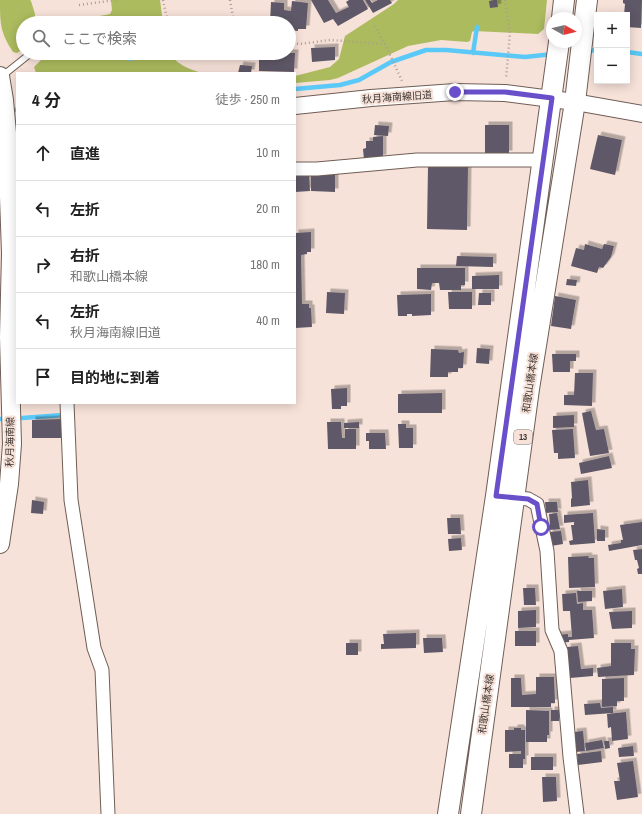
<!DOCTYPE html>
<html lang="ja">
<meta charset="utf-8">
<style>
body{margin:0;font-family:"Archivo Narrow","Noto Sans JP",sans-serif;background:#f2f2f2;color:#222}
.controls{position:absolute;right:12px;top:12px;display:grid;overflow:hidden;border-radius:0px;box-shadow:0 2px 10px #0003}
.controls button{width:36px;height:36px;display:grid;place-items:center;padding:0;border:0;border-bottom:1px solid #e0e0e0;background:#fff;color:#222;font:20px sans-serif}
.compass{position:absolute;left:546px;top:12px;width:36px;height:36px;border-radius:50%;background:#fff;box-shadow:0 2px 10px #0003;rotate:98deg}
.stop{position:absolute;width:12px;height:12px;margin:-9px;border:3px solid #694fc9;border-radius:50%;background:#fff}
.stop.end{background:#694fc9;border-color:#fff;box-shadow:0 1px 4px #0008}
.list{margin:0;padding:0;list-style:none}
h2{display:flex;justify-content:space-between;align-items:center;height:52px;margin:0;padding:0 16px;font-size:17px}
h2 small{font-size:13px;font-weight:400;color:#767676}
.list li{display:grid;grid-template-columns:26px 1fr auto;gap:12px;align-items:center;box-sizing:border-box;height:56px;padding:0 16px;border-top:1px solid #e0e0e0}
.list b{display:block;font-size:15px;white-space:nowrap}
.list p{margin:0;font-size:13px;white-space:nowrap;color:#767676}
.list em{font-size:13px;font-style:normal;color:#767676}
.icon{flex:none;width:22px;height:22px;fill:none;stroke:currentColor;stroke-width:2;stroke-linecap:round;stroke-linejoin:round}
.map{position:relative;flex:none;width:642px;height:814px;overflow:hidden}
.search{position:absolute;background:#fff;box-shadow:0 2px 10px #0003;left:16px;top:16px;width:280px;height:44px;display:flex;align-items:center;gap:10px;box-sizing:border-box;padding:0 14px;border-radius:22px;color:#767676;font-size:15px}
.panel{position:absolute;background:#fff;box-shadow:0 2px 10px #0003;left:16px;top:72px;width:280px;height:332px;border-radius:0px}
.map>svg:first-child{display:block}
.forest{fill:#acbb5e}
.water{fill:#5ac9f7}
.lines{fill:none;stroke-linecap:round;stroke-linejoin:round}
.stream{stroke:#5ac9f7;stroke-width:4.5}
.building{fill:#5f5867;filter:url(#shadow)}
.service-casing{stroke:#705e56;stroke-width:8}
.minor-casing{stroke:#705e56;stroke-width:15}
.tertiary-casing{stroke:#705e56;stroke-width:18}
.secondary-casing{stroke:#705e56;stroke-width:20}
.primary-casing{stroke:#705e56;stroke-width:22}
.path{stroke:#ac9c96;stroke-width:2.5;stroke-dasharray:1 3;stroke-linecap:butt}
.service{stroke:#fff;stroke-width:6}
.minor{stroke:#fff;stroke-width:13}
.tertiary{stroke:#fff;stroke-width:16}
.secondary{stroke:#fff;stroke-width:18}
.primary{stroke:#fff;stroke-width:20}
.route{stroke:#694fc9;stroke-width:5}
.labels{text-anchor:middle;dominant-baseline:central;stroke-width:4;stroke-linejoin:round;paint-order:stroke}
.shield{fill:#f7e2d9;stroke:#766a64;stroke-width:1}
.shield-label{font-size:9px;font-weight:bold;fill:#3e3632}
.street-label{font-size:10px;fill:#3e3632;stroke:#f7e2d9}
</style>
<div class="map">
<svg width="642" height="814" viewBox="0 0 642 814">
<defs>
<filter id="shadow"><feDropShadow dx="3.5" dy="-3.5" stdDeviation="0" flood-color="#0004"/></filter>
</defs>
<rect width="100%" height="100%" fill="#f7e2d9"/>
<path class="forest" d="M0 0H30L31 1 35 14V23H23V49L17 53 13 52C0 32 0 23 0 0Z
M111 0H160L163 23H83L84 19 110 14 112 10Z
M398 0H547L544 29 538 34 474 31 472 32 470 41 467 42 441 40 408 46 338 78 330 80 295 83V76L330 67 339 59 345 36 394 4Z
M48 53H171C174 64 192 70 202 73H36L34 67Z"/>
<path class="water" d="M120 53H167L129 61 120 57Z
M182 53H224C215 65 194 57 182 53Z"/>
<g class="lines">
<path class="stream" d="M587 51 597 50
M627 52 642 54
M473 53 477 27
M295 89 340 85 359 80 391 62 426 50H446L525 57 553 54
M8 110H17
M22 418 63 415V412
M0 419H2"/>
</g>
<path class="building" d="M311 0H328L336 13 349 7 346 2 349 0H363L368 9 338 26 333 19 324 23Z
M365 0H370L372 3 378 0H390L392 3 373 13Z
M494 0H497L498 7 490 8 489 1Z
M623 0H642L641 28 627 27V15H624L625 4 623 3Z
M292 1 308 3 306 29H298V31L289 30V23H270L271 2 284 3V10L291 11Z
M335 47V60L312 62 311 48Z
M259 53H295L294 72 259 71Z
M240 65 252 66 251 73H238Z
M375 125 389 126 388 136 374 135Z
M485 125H509V154H485Z
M598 135 622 140 615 175 590 169Z
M383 136V158L364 160 363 149 366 148V141H373V137Z
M428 166H468L467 230 427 229Z
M309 173 310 191 295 192V174Z
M311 173H335V192L311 191Z
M311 232V252H307V254L301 255 302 304H309V308H311L312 327 295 328V233Z
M585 244 602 249 604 244 614 246 611 257 603 268 599 267 597 273 571 266 576 248 584 250Z
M457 256 493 257V267L456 266Z
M417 268H465V285H461V290H440L439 283H432L431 290 417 289Z
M499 275V289H472V276Z
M567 279 577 280 576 286 566 285Z
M327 292 345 293 344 314 326 313Z
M448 292H472V309H449Z
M479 293H491V305H478Z
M431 294V315L412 316V314H407V316H398L397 295Z
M555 296 576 300 571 329 551 326Z
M477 348 490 349 489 364 476 363Z
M431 349 458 350 459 353 464 352 463 368H458V372H448V377H430Z
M552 354H576V361H570V372H553Z
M575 373H593L592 406 564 405V395H574Z
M347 388V406H341V409H332L331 389Z
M442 393V413H398V394Z
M591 411 596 430 604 429 609 453 590 456 582 413Z
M574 415V427L553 428V416Z
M62 419V438H32V420Z
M327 422H341L342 438H345V429H356V449H328Z
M359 422V428H344V423Z
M398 424H406V428H413V448H399Z
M573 429 575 458 558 459V453H554L552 430Z
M366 433H385L386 449H369V441H366Z
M609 456 612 468 581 474 579 463Z
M588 480 590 505 571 507V499L572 498 571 482Z
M32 500 44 502 43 514 31 513Z
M545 502H557L558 512 546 513Z
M557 513 560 529 549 530 548 526 550 525 549 514Z
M593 513 595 543 570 545 569 541 573 540 571 525H574V522L564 523V515Z
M447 518H460L461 534H448Z
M642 522V545L609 551 608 545 621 543V540H623L620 525Z
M597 529 605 530V541H597Z
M561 531 563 544 551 546 549 532Z
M461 538 462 550 449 551 448 539Z
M642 549V574H638L637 569 639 568 637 560H635L633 550Z
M589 556 588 558H594L595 587 569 588 568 557Z
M523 588H535L536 605H524Z
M622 589 623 607 605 609 603 591Z
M577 591H592V601L578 602Z
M576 593 577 604 583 603V610H592L594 638 569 640V642L557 643 556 635 568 634V637H572L570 611H563L562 594Z
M536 610V627L518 628V611Z
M632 611V628L612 629 609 612Z
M515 631H536V646H515Z
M416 633V648L381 649V644H384L383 634Z
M423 638H442L443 652 424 653Z
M346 643H358V655H346Z
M611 643H631V649H635L634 675 598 677 597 668 611 666Z
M578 646 581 669 593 668V676L570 678 567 647Z
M536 677H554L555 703H551V707H511V678H521L522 695 536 694Z
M624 678V701H617V706L602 707V679Z
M600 703 601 708 613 707V713L585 715 584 704Z
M526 710 549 711V735H547V742H526Z
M551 710H559V721H551Z
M626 712 628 739 612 741 611 727 608 728 607 714Z
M514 728H521V730H525V759H523V768H509V754H521V751L505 752V730H514Z
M583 731 585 751 576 752 573 732Z
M602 740 604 748 586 751 585 743Z
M604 741H609L610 748 605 749Z
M633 746 634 756 619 757 618 748Z
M601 751 602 762 578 765 577 754Z
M531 757H553V770H531Z
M633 761 638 797 617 800 614 781H620L617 763Z
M542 777H556L557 801 543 802Z"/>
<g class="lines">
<g class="service-casing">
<path id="service" d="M48 23 49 20
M1 77 31 53"/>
</g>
<g class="minor-casing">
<path id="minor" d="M295 169H317L417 160H543
M67 403 71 500 94 648 102 670 108 814
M508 497 528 499 537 504 547 551 552 630 561 651 570 757 577 814"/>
</g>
<g class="tertiary-casing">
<path id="tertiary" d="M295 106 371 98 455 92 505 93 575 102 642 114"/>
</g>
<g class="secondary-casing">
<path id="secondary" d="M0 76 4 100 7 133 9 197 11 253 9 337 12 444 9 484 0 544"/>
</g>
<g class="primary-casing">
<path id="primary" d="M562 18 564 0
M448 814 496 496 559 42
M471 814 529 389 575 102 587 0"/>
</g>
<path class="path" d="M163 0 168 23
M230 0 234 23
M505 0 510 33 506 79
M79 5 116 0
M375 26 384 43
M289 43 300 44 330 40 385 44 402 81"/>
<use href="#service" class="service"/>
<use href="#minor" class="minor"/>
<use href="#tertiary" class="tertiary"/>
<use href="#secondary" class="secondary"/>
<use href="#primary" class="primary"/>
</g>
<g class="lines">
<path class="route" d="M455 92H505L552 98 496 496 528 499 537 504 541 527"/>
</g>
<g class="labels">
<rect class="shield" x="514" y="430" width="18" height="14" rx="3"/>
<g class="shield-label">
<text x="523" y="437">13</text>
</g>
<g class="street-label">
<text transform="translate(397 97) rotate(-4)">秋月海南線旧道</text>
<text transform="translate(530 383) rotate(-82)">和歌山橋本線</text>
<text transform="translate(10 442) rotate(-89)">秋月海南線</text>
<text transform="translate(486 704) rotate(-82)">和歌山橋本線</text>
</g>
</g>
</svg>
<div class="controls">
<button>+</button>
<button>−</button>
</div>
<svg class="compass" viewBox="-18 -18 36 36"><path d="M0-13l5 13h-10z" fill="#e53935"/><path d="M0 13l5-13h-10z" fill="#767676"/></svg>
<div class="stop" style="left:541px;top:527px"></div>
<div class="stop end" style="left:455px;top:92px"></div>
<div class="search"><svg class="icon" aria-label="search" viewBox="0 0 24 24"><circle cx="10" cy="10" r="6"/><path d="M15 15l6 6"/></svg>ここで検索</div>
<section class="panel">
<h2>4 分<small>徒歩 · 250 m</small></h2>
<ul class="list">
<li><svg class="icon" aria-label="ahead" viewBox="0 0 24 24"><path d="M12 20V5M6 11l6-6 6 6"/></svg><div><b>直進</b></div><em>10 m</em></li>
<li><svg class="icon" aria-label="left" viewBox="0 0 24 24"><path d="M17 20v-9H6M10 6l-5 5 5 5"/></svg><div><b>左折</b></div><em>20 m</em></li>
<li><svg class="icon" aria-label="right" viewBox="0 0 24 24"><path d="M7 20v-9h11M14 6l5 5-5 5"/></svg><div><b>右折</b><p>和歌山橋本線</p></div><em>180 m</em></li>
<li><svg class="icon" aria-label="left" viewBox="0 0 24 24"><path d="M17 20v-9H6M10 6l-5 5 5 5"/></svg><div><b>左折</b><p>秋月海南線旧道</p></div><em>40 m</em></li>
<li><svg class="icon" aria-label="arrive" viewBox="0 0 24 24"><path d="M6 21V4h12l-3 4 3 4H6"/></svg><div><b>目的地に到着</b></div></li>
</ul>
</section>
</div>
